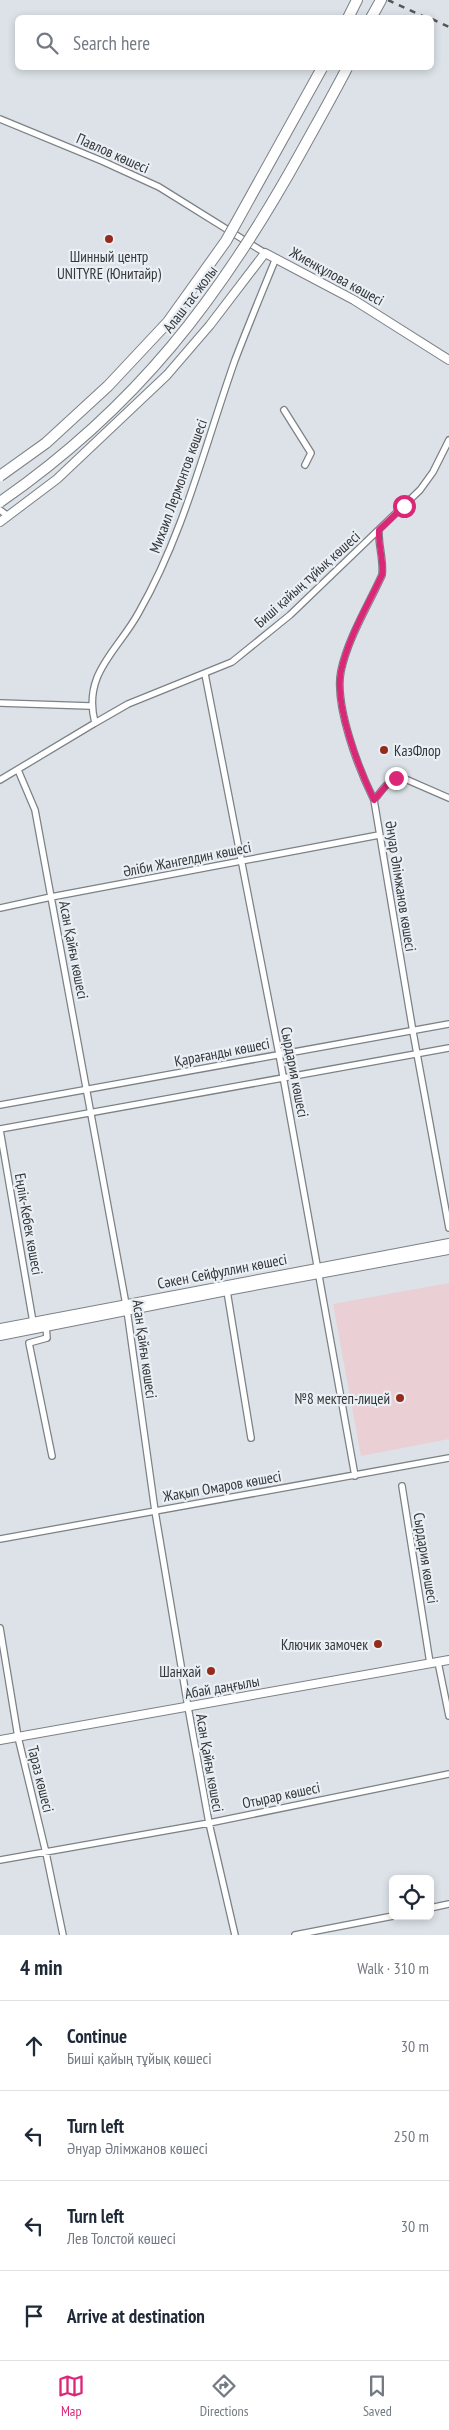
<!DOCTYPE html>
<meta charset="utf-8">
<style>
body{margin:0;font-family:"PT Sans Narrow",sans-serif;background:#f6f6f7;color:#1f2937}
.controls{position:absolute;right:15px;bottom:15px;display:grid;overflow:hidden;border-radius:8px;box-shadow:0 2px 8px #0003}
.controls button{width:45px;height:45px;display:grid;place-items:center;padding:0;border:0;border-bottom:1px solid #e0e1e3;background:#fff;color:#1f2937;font:25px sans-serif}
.stop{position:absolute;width:15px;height:15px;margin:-11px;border:4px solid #db2777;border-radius:50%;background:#fff}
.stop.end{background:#db2777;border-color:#fff;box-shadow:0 1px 5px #0008}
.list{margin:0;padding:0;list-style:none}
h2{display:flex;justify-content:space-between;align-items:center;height:65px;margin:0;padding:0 20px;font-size:21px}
h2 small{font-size:16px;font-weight:400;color:#747a83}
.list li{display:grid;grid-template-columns:32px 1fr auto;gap:15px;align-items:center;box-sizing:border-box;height:90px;padding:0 20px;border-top:1px solid #e0e1e3}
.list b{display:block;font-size:19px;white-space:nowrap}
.list p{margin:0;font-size:16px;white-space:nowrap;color:#747a83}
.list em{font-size:16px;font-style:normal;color:#747a83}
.icon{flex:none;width:28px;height:28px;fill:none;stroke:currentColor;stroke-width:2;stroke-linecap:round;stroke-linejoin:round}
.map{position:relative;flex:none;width:449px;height:1935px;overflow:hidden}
.search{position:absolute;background:#fff;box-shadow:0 2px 8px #0003;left:15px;right:15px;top:15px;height:55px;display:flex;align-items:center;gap:12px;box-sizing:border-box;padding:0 18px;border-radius:8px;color:#747a83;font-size:19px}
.sheet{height:425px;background:#fff}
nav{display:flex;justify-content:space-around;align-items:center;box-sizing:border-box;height:70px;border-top:1px solid #e0e1e3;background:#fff;font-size:14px;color:#747a83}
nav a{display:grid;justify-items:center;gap:2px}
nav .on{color:#db2777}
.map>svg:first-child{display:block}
.education{fill:#eacfd4}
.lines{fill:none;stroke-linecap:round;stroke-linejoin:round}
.minor-casing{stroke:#7c8186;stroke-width:8}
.tertiary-casing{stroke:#7c8186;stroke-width:10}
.primary-casing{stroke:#7c8186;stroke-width:12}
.minor{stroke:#fff;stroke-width:5.5}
.tertiary{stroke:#fff;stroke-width:8}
.primary{stroke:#fff;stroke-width:10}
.rail{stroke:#545759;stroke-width:2.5;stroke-dasharray:6 6;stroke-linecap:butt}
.primary-bridge-casing{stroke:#7c8186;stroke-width:12;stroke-linecap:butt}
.primary-bridge{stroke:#fff;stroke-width:10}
.route{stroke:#db2777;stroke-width:6}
.poi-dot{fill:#952b1c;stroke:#e9eff4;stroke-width:2}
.labels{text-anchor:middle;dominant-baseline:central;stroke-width:4.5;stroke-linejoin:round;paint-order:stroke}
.street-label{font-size:15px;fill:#353739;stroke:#e9eff4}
.poi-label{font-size:15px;fill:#353739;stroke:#e9eff4;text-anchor:end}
</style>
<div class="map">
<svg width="449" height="1935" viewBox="0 0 449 1935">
<rect width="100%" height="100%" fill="#dce2e7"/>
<path class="education" d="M449 1283V1439L361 1456 333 1304Z"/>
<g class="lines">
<g class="minor-casing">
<path id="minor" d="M0 119 102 161 159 187 265 253
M284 410 311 453 305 465
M0 510 8 516
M379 530C378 545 384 560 382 575 368 606 348 638 341 671 334 705 359 770 374 800L413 1032 449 1228
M205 674 279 1054 355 1476
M0 703 90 706
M95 723 128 704 232 662 290 615 420 490 433 472 449 440
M18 770 35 810 127 1310 155 1511 188 1707 209 1823 235 1935
M0 780 95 723C82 673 118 651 139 612 184 533 205 445 235 360 248 326 262 292 276 258
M374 800C383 790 389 777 403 778L449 798
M0 908 51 897 379 835
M0 1105 449 1024
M0 1129 449 1048
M0 1130 33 1322
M227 1291 251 1438
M46 1326 47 1338 29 1343 52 1456
M402 1486 430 1663
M0 1539 449 1458
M0 1628 18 1737 46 1853 63 1935
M438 1662 449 1716
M0 1860 209 1823 449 1774
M430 1908 449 1904
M295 1935 393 1916"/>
</g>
<g class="tertiary-casing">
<path id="tertiary" d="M0 522 57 479 167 375 210 325 265 253 354 300 449 360
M0 1328 449 1243
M0 1336 227 1291 449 1250
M0 1740 449 1660"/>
</g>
<g class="primary-casing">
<path id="primary" d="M348 18 357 0
M371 18 381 0"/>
</g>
<use href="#minor" class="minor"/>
<use href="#tertiary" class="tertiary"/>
<use href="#primary" class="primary"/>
<path class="rail" d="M388 0 427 18
M432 19 449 27"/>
<g class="primary-bridge-casing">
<path id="primary-bridge" d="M0 476 46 443 108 386 168 322 226 241 322 68
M0 502C137 407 220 298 300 154 316 125 332 97 347 68"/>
</g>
<use href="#primary-bridge" class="primary-bridge"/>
</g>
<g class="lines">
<path class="route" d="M396 778 391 780 374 800C359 769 334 705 341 671 348 638 368 605 382 575 384 560 378 545 379 530L404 506"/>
</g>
<g class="poi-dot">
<circle cx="109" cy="239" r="5"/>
<circle cx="384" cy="750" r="5"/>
<circle cx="400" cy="1398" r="5"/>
<circle cx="378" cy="1644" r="5"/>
<circle cx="211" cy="1671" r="5"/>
</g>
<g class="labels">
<g class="street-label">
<text transform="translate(113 153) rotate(24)">Павлов көшесі</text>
<text transform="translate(337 276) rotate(29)">Жиенқұлова көшесі</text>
<text transform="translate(190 299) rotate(-53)">Алаш тас жолы</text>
<text transform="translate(178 486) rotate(-70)">Михаил Лермонтов көшесі</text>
<text transform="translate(307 579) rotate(-42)">Биші қайың тұйық көшесі</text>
<text transform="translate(187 859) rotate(-11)">Әліби Жангелдин көшесі</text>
<text transform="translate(401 886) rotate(81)">Әнуар Әлімжанов көшесі</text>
<text transform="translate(74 950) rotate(79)">Асан Қайғы көшесі</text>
<text transform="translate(222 1052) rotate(-11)">Қарағанды көшесі</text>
<text transform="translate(295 1072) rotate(79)">Сырдария көшесі</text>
<text transform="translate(29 1224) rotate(80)">Еңлік-Кебек көшесі</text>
<text transform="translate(222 1271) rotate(-11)">Сәкен Сейфуллин көшесі</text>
<text transform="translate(145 1349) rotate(82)">Асан Қайғы көшесі</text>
<text transform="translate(222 1486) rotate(-10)">Жақып Омаров көшесі</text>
<text transform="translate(426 1558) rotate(81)">Сырдария көшесі</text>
<text transform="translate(222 1687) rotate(-10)">Абай даңғылы</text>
<text transform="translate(210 1763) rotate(80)">Асан Қайғы көшесі</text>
<text transform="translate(41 1779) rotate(76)">Тараз көшесі</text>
<text transform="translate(281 1795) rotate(-12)">Отырар көшесі</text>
</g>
<g class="poi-label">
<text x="109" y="256" text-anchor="middle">Шинный центр<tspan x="109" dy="17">UNITYRE (Юнитайр)</tspan></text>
<text x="394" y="750" text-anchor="start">КазФлор</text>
<text x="390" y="1398">№8 мектеп-лицей</text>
<text x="368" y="1644">Ключик замочек</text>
<text x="201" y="1671">Шанхай</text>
</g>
</g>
</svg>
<div class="controls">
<button><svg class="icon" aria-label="locate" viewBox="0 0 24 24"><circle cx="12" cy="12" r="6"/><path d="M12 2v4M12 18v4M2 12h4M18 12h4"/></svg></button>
</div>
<div class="stop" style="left:404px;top:506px"></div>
<div class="stop end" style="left:396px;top:778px"></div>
<div class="search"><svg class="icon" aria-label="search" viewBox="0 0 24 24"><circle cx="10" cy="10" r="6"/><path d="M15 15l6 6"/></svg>Search here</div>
</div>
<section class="sheet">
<h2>4 min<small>Walk · 310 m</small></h2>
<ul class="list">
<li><svg class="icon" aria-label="ahead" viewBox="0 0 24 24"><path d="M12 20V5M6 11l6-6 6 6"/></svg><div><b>Continue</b><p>Биші қайың тұйық көшесі</p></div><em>30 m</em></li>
<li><svg class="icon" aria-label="left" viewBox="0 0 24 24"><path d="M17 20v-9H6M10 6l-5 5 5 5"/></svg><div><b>Turn left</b><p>Әнуар Әлімжанов көшесі</p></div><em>250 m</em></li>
<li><svg class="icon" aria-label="left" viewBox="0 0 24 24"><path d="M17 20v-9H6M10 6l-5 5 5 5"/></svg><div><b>Turn left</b><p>Лев Толстой көшесі</p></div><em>30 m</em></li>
<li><svg class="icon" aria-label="arrive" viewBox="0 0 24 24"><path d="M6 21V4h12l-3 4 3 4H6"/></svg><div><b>Arrive at destination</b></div></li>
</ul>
</section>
<nav>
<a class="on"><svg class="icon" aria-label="map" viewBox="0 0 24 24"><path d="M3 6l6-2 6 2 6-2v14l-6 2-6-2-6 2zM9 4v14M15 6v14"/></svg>Map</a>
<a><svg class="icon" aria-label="directions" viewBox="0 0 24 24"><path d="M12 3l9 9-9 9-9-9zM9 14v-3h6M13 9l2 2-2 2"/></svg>Directions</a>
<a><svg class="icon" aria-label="saved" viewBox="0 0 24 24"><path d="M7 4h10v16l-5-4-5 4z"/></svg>Saved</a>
</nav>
